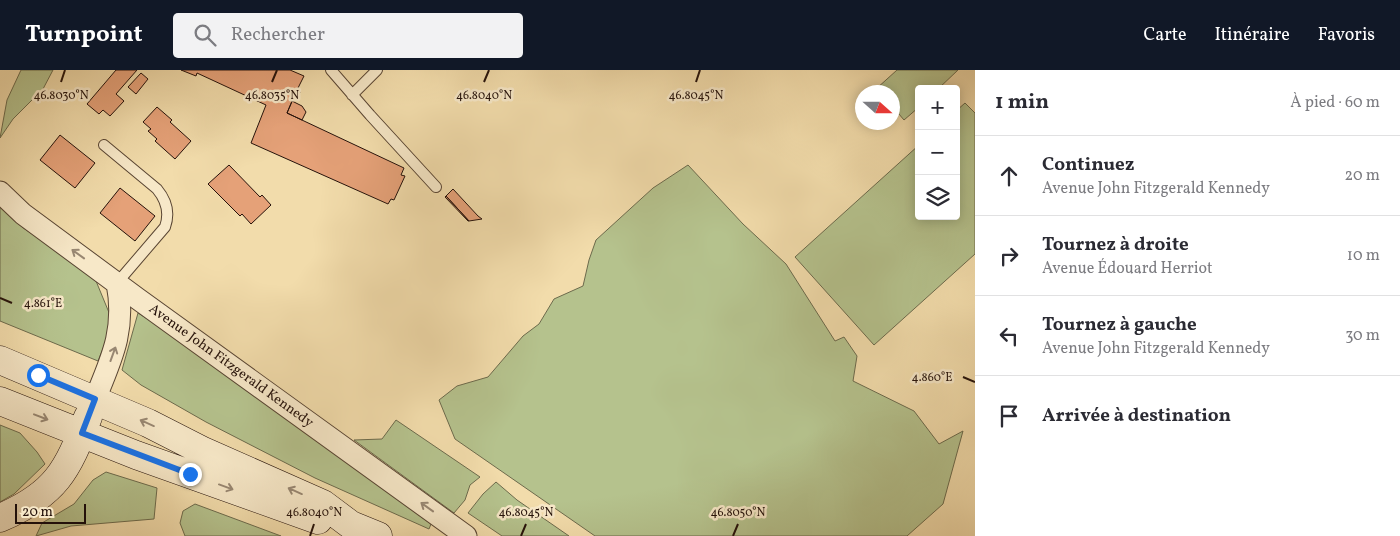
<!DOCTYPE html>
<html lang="fr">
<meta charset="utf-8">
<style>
body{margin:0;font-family:Vollkorn,serif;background:#f2f2f3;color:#2b2b33}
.controls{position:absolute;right:15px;top:15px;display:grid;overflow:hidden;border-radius:5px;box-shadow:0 2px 12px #0003}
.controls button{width:45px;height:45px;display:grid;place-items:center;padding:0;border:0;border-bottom:1px solid #e1e1e2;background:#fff;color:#2b2b33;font:25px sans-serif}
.compass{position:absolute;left:855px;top:15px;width:45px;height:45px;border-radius:50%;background:#fff;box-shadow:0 2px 12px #0003;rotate:111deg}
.scale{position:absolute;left:15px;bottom:12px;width:71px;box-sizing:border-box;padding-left:5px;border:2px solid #24110a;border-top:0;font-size:14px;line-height:18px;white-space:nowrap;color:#24110a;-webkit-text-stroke:4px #f7e8c8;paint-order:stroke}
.stop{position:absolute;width:15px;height:15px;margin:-11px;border:4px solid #1a73e8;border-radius:50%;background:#fff}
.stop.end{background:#1a73e8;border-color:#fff;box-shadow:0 1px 5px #0008}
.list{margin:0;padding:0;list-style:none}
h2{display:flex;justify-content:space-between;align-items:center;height:65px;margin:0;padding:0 20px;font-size:21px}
h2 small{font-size:16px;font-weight:400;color:#7c7c81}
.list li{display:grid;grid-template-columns:32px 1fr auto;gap:15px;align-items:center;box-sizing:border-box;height:80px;padding:0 20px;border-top:1px solid #e1e1e2}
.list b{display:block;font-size:19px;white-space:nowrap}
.list p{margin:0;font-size:16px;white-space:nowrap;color:#7c7c81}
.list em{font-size:16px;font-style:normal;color:#7c7c81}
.icon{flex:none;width:28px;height:28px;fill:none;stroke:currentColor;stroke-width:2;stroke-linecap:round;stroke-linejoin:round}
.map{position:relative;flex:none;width:975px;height:466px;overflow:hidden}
header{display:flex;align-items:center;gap:30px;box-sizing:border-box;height:70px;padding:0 25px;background:#111827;color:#fff}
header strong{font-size:24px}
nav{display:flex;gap:28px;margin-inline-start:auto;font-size:18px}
.search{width:350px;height:45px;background:#f2f2f3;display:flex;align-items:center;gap:12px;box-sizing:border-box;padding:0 18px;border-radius:5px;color:#7c7c81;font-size:19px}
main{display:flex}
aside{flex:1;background:#fff}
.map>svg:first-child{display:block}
.green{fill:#b5c28d;stroke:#6c6a4c}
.building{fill:#e5a178;stroke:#24110a}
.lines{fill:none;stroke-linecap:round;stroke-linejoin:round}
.service-casing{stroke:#584432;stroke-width:12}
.minor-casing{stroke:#584432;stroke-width:23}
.secondary-casing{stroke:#24110a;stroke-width:29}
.service{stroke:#f7e8c8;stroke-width:10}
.minor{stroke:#f7e8c8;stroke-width:21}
.secondary{stroke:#f7e8c8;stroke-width:28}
.oneway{stroke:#988772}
.route{stroke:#1a73e8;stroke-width:6}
.ticks{fill:none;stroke:#24110a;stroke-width:2}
.labels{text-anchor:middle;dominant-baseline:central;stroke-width:5;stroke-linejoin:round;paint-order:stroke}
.street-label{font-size:14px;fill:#24110a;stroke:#f7e8c8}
.ticks-label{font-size:12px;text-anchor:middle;fill:#24110a;stroke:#f7e8c8;stroke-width:5;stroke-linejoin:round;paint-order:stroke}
</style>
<header>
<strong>Turnpoint</strong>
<div class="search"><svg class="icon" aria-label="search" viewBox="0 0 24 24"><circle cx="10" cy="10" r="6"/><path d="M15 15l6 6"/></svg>Rechercher</div>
<nav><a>Carte</a><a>Itinéraire</a><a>Favoris</a></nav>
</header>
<main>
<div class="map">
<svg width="975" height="466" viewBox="0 0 975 466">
<rect width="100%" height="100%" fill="#f2dcab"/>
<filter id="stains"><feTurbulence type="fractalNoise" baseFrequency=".004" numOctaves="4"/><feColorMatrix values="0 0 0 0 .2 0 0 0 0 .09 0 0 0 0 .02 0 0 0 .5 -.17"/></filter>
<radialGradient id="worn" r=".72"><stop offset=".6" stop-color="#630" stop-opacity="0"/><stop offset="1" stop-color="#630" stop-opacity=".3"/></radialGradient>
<path class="green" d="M21 0H53L43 19 13 49 0 68 7 30Z
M897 0H958L938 19H919V37L904 50 893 37 892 22H879L876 19Z
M965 33 975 43V184L874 275 795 187 919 75V146H956V41Z
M688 95 743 154 786 194 835 271 844 267 857 286 853 311 914 341 939 374 963 361 943 434 907 466H595L455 369 439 330 457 316 488 307 523 266 539 254 554 229 583 216 589 190 596 170 653 118Z
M0 136 22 157 74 192 96 211 110 245 108 266 98 291 0 251Z
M138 243 191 276 431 454 429 459 315 408 206 352 141 315 122 300Z
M396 350 480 407 470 415 465 430 454 443 354 370 382 369Z
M0 355 20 363 37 382 45 394 14 424 0 432Z
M106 402 157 418 154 449 71 456 36 466 42 453 74 434 93 410Z
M496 412 517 430 569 466H502L468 443 483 424Z
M195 434 281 466H185L180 453 183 441Z"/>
<path class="building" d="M116 0H137L116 24 124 31 110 46 103 40 99 44 87 34Z
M181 0H290L304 6 297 20 300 22 297 29 294 27 287 43 404 98 401 105 405 106 394 130 391 129 388 134 251 73 266 35 197 3 196 6Z
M141 3 148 9 136 24 128 17Z
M292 31 302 36 306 42 302 50 287 43Z
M157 37 172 50 170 52 191 71 175 89 155 71 157 69 148 61 151 59 143 52Z
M60 65 95 93 75 118 40 90Z
M229 95 260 127 262 125 271 135 251 154 242 144 240 146 208 114Z
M120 118 155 146 135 171 100 143Z
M453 119 478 146 482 149 469 151 446 126Z
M446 126 469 151H468L445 127Z"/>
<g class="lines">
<g class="service-casing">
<path id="service" d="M331 0 370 45 436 117
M352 25 377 0
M104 75 157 119C167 131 170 143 165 157L117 213"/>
</g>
<g class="minor-casing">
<path id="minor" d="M0 122 23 144 138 229 466 466
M95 329C112 288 126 259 117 213"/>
</g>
<g class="secondary-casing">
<path id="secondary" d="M0 290 148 353 201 380 323 434 351 455 378 466
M0 331 136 385 318 450
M0 448C56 424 67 401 88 347"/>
</g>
<use href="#service" class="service"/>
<use href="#minor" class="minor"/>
<use href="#secondary" class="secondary"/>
</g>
<defs><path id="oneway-shaft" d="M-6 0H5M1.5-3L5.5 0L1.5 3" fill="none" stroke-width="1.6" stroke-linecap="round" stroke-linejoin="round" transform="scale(1.25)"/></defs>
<g class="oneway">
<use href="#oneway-shaft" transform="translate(78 184) rotate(-144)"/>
<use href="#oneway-shaft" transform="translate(113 284) rotate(-70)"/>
<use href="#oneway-shaft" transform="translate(41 347) rotate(21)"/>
<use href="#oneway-shaft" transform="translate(147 353) rotate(-156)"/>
<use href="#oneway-shaft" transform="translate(226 417) rotate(20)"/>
<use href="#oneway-shaft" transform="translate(295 421) rotate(-156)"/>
<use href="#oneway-shaft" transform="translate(427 437) rotate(-144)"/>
</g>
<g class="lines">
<path class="route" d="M38 305 95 329 82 363 190 404"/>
</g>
<path class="ticks" d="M61 12 65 0M272 12 277 0M484 12 489 0M696 12 700 0M0 228 12 233M963 307 975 312M310 466 314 454M521 466 526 454M733 466 738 454"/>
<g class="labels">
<g class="street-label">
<text transform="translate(231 296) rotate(36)">Avenue John Fitzgerald Kennedy</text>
</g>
</g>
<g class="ticks-label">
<text x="272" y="29">46.8035°N</text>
<text x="484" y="29">46.8040°N</text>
<text x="696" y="29">46.8045°N</text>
<text x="61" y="29">46.8030°N</text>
<text x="43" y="237">4.861°E</text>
<text x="932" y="311">4.860°E</text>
<text x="314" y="446">46.8040°N</text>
<text x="526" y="446">46.8045°N</text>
<text x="738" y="446">46.8050°N</text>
</g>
<rect width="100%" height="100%" filter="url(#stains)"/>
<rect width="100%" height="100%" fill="url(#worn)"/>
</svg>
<div class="controls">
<button>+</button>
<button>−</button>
<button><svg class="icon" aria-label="layers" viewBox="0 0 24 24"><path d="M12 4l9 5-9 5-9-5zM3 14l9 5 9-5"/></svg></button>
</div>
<svg class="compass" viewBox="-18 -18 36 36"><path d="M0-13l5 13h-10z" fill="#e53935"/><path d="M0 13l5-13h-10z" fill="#7c7c81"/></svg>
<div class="scale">20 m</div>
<div class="stop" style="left:38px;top:305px"></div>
<div class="stop end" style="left:190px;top:404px"></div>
</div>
<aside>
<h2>1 min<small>À pied · 60 m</small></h2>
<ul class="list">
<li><svg class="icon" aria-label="ahead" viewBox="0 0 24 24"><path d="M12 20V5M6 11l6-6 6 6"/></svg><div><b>Continuez</b><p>Avenue John Fitzgerald Kennedy</p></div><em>20 m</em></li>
<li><svg class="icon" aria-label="right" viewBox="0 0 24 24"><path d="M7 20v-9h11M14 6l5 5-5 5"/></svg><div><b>Tournez à droite</b><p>Avenue Édouard Herriot</p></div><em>10 m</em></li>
<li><svg class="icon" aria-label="left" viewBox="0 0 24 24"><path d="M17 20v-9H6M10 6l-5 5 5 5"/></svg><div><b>Tournez à gauche</b><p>Avenue John Fitzgerald Kennedy</p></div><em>30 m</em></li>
<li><svg class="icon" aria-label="arrive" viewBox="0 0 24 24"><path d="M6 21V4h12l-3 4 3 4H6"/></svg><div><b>Arrivée à destination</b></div></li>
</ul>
</aside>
</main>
